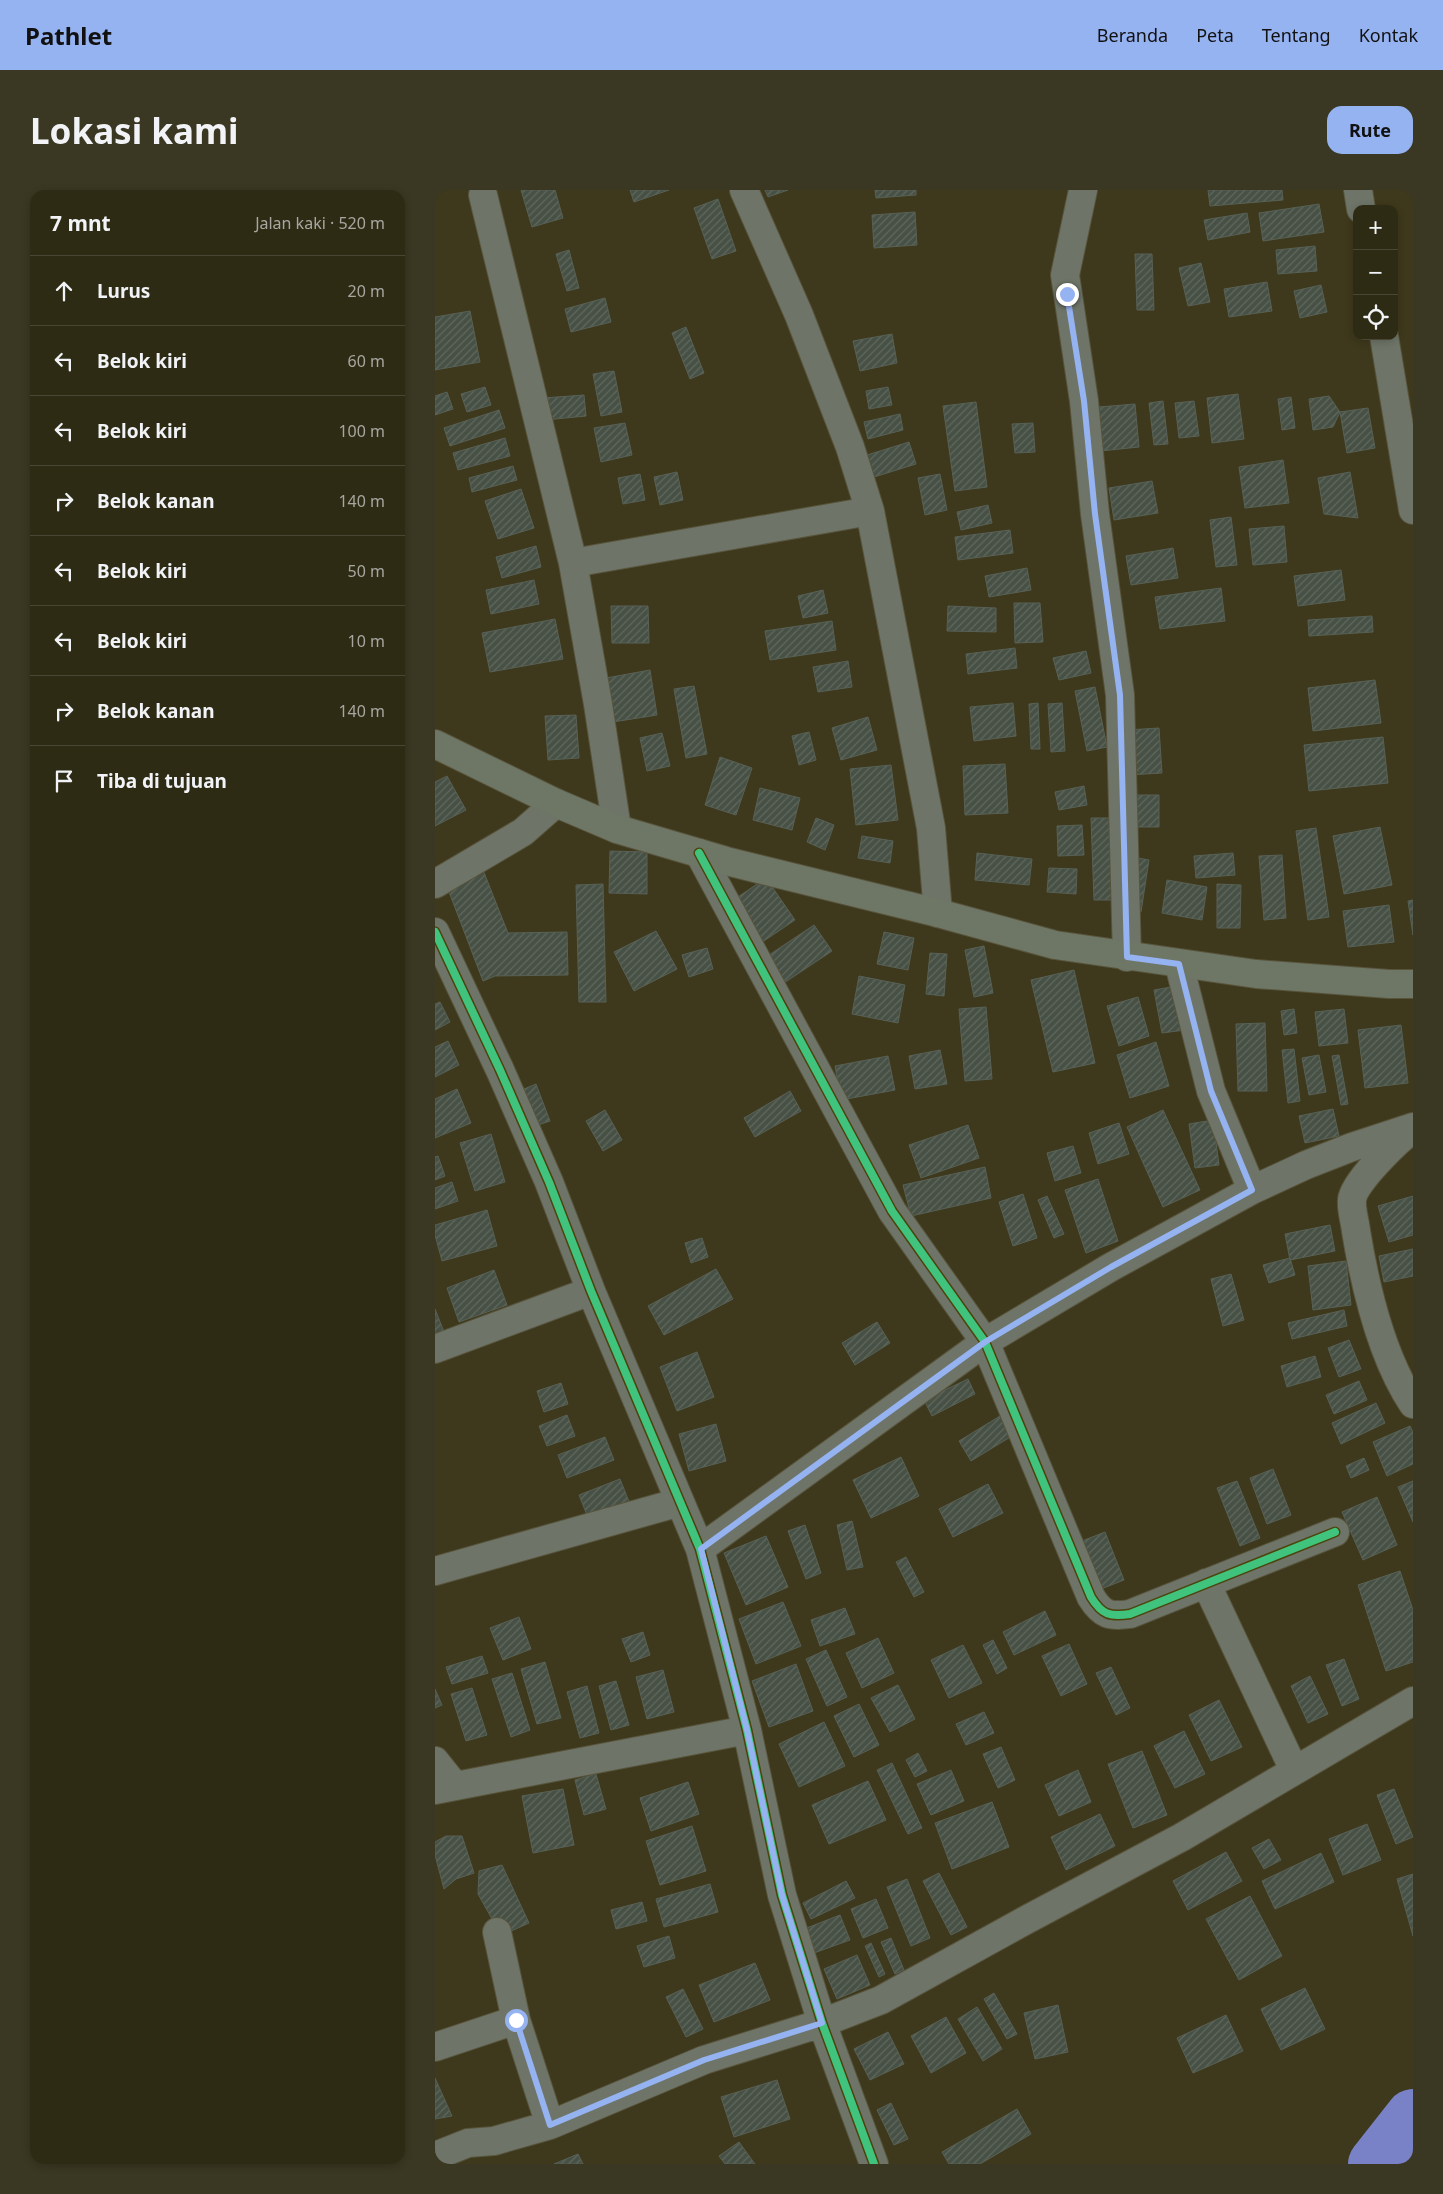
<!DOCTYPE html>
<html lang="id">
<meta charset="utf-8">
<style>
body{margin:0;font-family:"Noto Sans",sans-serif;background:#3a3722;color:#f1f3f6}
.controls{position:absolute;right:15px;top:15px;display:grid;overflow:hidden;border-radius:10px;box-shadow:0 2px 8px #0003}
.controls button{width:45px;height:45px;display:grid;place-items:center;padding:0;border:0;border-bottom:1px solid #494734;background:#2e2b15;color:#f1f3f6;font:25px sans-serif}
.stop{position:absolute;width:15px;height:15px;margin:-11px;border:4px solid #95b2f1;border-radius:50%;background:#fff}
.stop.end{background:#95b2f1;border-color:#fff;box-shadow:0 1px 5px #0008}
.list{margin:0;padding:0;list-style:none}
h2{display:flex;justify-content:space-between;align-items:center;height:65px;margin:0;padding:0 20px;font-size:21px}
h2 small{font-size:16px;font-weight:400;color:#a7a7a0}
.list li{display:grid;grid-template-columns:32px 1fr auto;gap:15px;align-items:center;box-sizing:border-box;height:70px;padding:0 20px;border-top:1px solid #494734}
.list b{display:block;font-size:19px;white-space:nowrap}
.list em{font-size:16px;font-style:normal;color:#a7a7a0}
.icon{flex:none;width:28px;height:28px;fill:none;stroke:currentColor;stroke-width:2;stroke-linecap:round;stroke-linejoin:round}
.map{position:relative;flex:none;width:978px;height:1974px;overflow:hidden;border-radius:15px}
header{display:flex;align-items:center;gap:30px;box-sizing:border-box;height:70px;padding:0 25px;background:#95b2f1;color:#111}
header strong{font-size:24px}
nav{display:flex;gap:28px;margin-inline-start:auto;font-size:18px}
.intro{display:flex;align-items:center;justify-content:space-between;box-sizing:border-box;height:120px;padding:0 30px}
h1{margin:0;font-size:35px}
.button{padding:12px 22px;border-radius:15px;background:#95b2f1;color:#111;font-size:18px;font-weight:700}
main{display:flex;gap:30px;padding:0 30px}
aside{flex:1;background:#2e2b15;border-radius:15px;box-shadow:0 2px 8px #0003}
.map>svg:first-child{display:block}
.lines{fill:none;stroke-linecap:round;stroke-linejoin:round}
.river{stroke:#7a82c7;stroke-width:56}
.building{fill:url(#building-hatch);stroke:#586156}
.street-casing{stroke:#58543c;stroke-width:30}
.secondary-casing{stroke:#58543c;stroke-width:30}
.street{stroke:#6e7568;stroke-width:28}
.secondary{stroke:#6e7666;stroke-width:28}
.cycleway-casing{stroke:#4d430d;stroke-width:11}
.cycleway{stroke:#40c37c;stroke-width:8}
.route{stroke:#95b2f1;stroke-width:6}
</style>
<header>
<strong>Pathlet</strong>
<nav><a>Beranda</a><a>Peta</a><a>Tentang</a><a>Kontak</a></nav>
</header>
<div class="intro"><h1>Lokasi kami</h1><a class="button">Rute</a></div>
<main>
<aside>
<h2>7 mnt<small>Jalan kaki · 520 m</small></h2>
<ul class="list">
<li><svg class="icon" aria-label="ahead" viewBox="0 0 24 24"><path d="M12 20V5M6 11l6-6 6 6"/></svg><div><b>Lurus</b></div><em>20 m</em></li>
<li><svg class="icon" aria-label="left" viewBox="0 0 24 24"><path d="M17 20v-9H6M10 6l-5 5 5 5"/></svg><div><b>Belok kiri</b></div><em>60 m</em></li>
<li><svg class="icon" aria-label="left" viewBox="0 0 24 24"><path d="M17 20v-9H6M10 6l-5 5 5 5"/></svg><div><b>Belok kiri</b></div><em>100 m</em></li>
<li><svg class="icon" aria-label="right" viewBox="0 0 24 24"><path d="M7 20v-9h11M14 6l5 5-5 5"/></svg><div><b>Belok kanan</b></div><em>140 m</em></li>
<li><svg class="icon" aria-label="left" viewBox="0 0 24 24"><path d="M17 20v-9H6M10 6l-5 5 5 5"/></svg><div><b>Belok kiri</b></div><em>50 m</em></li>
<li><svg class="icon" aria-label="left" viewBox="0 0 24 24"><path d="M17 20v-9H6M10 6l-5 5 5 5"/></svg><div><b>Belok kiri</b></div><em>10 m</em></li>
<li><svg class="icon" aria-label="right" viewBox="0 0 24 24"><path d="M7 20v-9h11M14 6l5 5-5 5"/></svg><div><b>Belok kanan</b></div><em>140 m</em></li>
<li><svg class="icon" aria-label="arrive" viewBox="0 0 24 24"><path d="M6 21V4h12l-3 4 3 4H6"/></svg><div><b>Tiba di tujuan</b></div></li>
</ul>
</aside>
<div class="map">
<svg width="978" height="1974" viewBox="0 0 978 1974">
<defs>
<pattern id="building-hatch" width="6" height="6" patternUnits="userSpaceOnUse" patternTransform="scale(1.25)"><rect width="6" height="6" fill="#475045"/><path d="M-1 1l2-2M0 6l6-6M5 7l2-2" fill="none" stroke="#61685e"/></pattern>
</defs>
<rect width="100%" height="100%" fill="#3e391c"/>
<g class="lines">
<path class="river" d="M941 1974 978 1927"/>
</g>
<path class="building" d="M86 0H120L128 28 97 37Z
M195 0H234L199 12Z
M330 0H353L333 7Z
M440 0H481V5L441 8Z
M773 0H847L848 10 775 16Z
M283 9 301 61 277 69 259 18Z
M884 14 889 42 828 51 824 23Z
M480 22 482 55 439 58 437 25Z
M812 23 815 42 773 50 769 30Z
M880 56 882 81 843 84 841 60Z
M134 60 144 98 132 101 121 64Z
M700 64H717L719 120H702Z
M766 73 775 112 753 116 744 78Z
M832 92 837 121 794 127 789 99Z
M886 95 892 122 865 128 859 101Z
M170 108 176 132 136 142 130 119Z
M35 121 45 172 0 180V127Z
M251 137 269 183 255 189 237 143Z
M457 144 462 173 425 181 418 151Z
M179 181 187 222 166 226 158 184Z
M50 197 56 215 32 222 26 204Z
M453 197 457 215 434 219 431 201Z
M12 202 18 219 0 225V206Z
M803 204 809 249 777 253 772 208Z
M149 205 151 226 110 230 108 208Z
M894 206 905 222 898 237 878 240 874 209Z
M856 207 860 238 847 240 843 209Z
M728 211 733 254 719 255 714 213Z
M759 211 764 246 744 248 740 213Z
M541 212 552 297 520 301 508 216Z
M700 214 704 257 656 262 652 218Z
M933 218 940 258 912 263 905 222Z
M64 220 70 238 15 256 9 238Z
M465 224 468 240 433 249 429 232Z
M190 233 197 265 166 272 159 238Z
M598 233 600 262 580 263 577 234Z
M70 248 75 266 23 280 18 263Z
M474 252 481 274 439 287 432 265Z
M848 270 854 313 810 318 804 277Z
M78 276 82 290 37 302 34 288Z
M242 282 248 310 225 315 219 287Z
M915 282 923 328 889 324 883 288Z
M205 284 210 310 188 314 183 288Z
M505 284 512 320 490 325 483 288Z
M717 291 723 323 679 330 674 298Z
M86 299 99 338 63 349 50 311Z
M553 315 557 333 526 340 522 322Z
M796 327 802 375 781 377 775 330Z
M849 336 852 372 818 375 814 339Z
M575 340 578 363 523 370 520 347Z
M101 356 106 377 67 388 61 367Z
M738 358 743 388 696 395 691 366Z
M592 378 596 400 554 407 550 386Z
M906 380 910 410 863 416 859 386Z
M99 390 104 414 56 424 51 400Z
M786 398 790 431 725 439 720 407Z
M388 400 393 423 368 428 363 406Z
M579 413H605L608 452 580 453Z
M176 416H213L214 453H177Z
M513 416 561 418V442L512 441Z
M937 426 938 442 874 446 873 430Z
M120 429 128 469 55 482 47 443Z
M397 431 401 460 335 470 330 441Z
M580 458 582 478 533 484 531 464Z
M651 461 656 483 624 490 618 468Z
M413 471 417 497 383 502 378 477Z
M215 480 222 525 178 532 171 488Z
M940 490 946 533 878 541 873 498Z
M259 496 272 564 251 568 239 499Z
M660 497 672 557 652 561 640 501Z
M578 513 581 546 539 551 535 517Z
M603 513 605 559H596L594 514Z
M627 513 630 561 616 562 613 514Z
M141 525 144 568 113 570 110 526Z
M433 527 442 560 406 570 397 538Z
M724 538 727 583 694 585 692 540Z
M374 542 381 570 364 575 357 546Z
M227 543 235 576 212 581 205 548Z
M948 547 953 593 874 601 869 555Z
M285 567 317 578 301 625 270 615Z
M570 574 573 623 530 625 528 576Z
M456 575 463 630 421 635 415 579Z
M12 586 31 620 0 636V592Z
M649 596 652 615 624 620 620 602Z
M325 598 365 608 357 640 318 630Z
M699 605H724V637H700Z
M381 628 399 635 390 660 372 652Z
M656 628H676L679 710H659Z
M647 635 649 665 623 666 622 636Z
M945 637 957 695 909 704 898 646Z
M881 638 894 727 873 730 861 641Z
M427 646 458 651 455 673 423 668Z
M175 661 212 662V704L174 703Z
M542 663 597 669 594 695 540 690Z
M798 663 800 685 761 688 759 666Z
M847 665 851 728 829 730 824 666Z
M703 668 714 670 706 722 695 720Z
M614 678 642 679 641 704 612 702Z
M48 680 73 743 132 742 133 785 60 786 48 791 11 694Z
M331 688 360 730 320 757 291 715Z
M732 690 772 697 767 730 727 723Z
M168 694 171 812H144L141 695Z
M782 694 806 695 805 738H782Z
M978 710V745L973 711Z
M954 715 959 752 913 757 908 721Z
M379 735 397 761 337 801 319 775Z
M221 741 242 779 199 801 179 762Z
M449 742 479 748 473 780 442 774Z
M549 756 558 803 539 807 530 760Z
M272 758 278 779 254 787 247 765Z
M495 763 512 764 509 806 491 804Z
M639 780 660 873 618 882 596 790Z
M424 786 470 795 463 833 417 824Z
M742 796 750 840 727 843 719 800Z
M703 807 714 846 684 856 672 816Z
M5 812 15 832 0 840V814Z
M551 817 557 889 530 891 524 819Z
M859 819 862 843 849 845 846 821Z
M909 819 913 853 884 856 880 822Z
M830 833 832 901H803L801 834Z
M966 835 973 893 930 898 923 840Z
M13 851 24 875 0 887V857Z
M721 852 734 896 695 908 682 865Z
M859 859 865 911 853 913 847 860Z
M505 860 512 894 480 899 474 866Z
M884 865 891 902 874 905 867 868Z
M904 865 913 914 906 915 897 866Z
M453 866 460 900 406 910 400 876Z
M101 894 115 931 103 935 89 899Z
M22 899 36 933 0 948V909Z
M355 901 366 921 320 947 309 928Z
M898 919 904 946 870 953 864 926Z
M170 920 187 950 168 961 151 931Z
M728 920 765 1000 728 1017 692 937Z
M778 930 784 975 760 978 754 934Z
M684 933 694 964 663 974 654 943Z
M533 935 544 968 486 988 474 955Z
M56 944 70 992 40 1001 25 953Z
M638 956 646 983 620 991 612 963Z
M3 966 10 986 0 990V967Z
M550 977 556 1008 476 1026 468 995Z
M663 989 683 1051 651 1063 630 1000Z
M17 992 23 1011 0 1019V998Z
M588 1004 602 1048 578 1056 564 1012Z
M612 1006 629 1044 619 1048 603 1010Z
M978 1006V1045L954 1052 943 1016Z
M52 1020 62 1056 7 1071 0 1045V1035Z
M895 1035 900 1061 855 1070 850 1044Z
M267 1048 273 1067 256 1073 250 1053Z
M978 1059V1086L949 1092 944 1066Z
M855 1068 860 1085 834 1093 828 1075Z
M911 1071 916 1115 878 1120 873 1076Z
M281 1079 298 1109 229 1145 213 1116Z
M59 1080 72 1115 24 1132 12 1098Z
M796 1084 809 1130 788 1136 776 1089Z
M0 1119 11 1147 0 1151Z
M909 1120 912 1136 857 1149 853 1133Z
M442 1132 455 1153 420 1175 407 1153Z
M914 1150 926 1179 904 1187 893 1158Z
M262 1162 279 1207 242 1221 225 1177Z
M880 1166 886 1187 852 1197 846 1176Z
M533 1189 540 1204 497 1226 489 1210Z
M924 1191 932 1210 899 1224 891 1205Z
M126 1193 133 1214 109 1222 102 1201Z
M941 1213 950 1233 906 1254 897 1233Z
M132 1225 140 1246 112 1256 104 1236Z
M565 1226 577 1246 536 1271 524 1251Z
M281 1234 291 1271 254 1281 244 1244Z
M975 1236 978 1242V1274L952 1286 938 1252Z
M170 1247 179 1270 132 1288 123 1265Z
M466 1267 484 1306 436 1328 418 1290Z
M929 1268 934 1280 916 1288 911 1276Z
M838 1279 856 1325 832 1334 815 1288Z
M185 1289 197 1319 156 1335 144 1305Z
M802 1291 825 1348 805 1356 782 1298Z
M978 1291V1332L963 1297Z
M553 1294 568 1323 518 1347 504 1319Z
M942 1307 962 1355 928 1370 907 1322Z
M417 1331 428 1377 412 1380 402 1335Z
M370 1335 386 1383 371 1389 353 1341Z
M670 1342 689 1390 666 1399 647 1351Z
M331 1346 353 1397 311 1415 289 1363Z
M471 1367 489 1402 479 1407 461 1372Z
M965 1381 978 1420V1472L951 1481 923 1395Z
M348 1412 366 1456 321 1474 304 1429Z
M410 1418 420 1444 385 1456 376 1430Z
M610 1421 621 1445 579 1465 568 1442Z
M84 1427 96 1459 68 1470 55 1438Z
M208 1442 215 1465 196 1472 187 1449Z
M443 1448 459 1483 427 1498 411 1463Z
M558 1450 572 1478 562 1484 548 1455Z
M634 1454 652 1494 626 1506 607 1466Z
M528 1455 547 1493 514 1508 496 1470Z
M391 1460 412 1507 392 1516 371 1469Z
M47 1466 53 1483 17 1494 11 1477Z
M909 1469 924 1509 907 1516 891 1475Z
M110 1472 126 1528 102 1534 86 1479Z
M361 1474 378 1521 334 1537 317 1491Z
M676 1477 695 1518 681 1525 661 1483Z
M228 1480 239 1522 212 1529 201 1487Z
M77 1483 95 1540 76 1547 57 1489Z
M875 1486 893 1524 873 1533 856 1496Z
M181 1491 194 1535 176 1540 164 1496Z
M463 1495 480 1529 455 1542 436 1508Z
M152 1496 164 1543 145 1548 132 1502Z
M37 1498 52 1545 31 1551 16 1504Z
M0 1499 7 1515 0 1518Z
M784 1510 807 1557 776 1571 754 1525Z
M424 1514 444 1555 419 1567 399 1526Z
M549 1522 559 1543 531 1555 521 1534Z
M389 1532 410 1576 364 1597 344 1554Z
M749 1541 770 1584 740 1598 719 1556Z
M566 1557 580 1590 563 1598 548 1564Z
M707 1561 732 1625 698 1638 673 1574Z
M483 1563 492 1581 480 1587 471 1570Z
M457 1573 487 1638 473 1644 442 1580Z
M516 1580 529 1611 496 1625 482 1594Z
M643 1580 656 1612 624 1626 610 1595Z
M161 1584 171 1619 149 1625 140 1590Z
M433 1591 451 1630 394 1654 377 1615Z
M253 1592 264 1624 216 1641 205 1608Z
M128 1599 139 1655 98 1663 87 1606Z
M959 1599 978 1647 961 1654 942 1605Z
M557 1612 574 1657 517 1679 500 1633Z
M665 1624 680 1656 631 1680 616 1647Z
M932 1634 946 1670 908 1685 894 1649Z
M257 1636 271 1681 225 1695 211 1651Z
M11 1646H27L39 1683 21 1689 9 1699 0 1665V1652Z
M834 1649 846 1670 829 1679 817 1658Z
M791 1662 807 1691 753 1720 738 1691Z
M886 1663 899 1692 840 1719 827 1691Z
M67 1675 94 1733 74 1742 61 1736 43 1704 44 1681Z
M504 1683 532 1737 516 1745 488 1691Z
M978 1684V1746L962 1689Z
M472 1689 495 1748 476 1756 452 1697Z
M411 1691 420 1708 376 1729 368 1713Z
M275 1694 283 1722 229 1737 221 1709Z
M815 1706 847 1766 804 1790 771 1729Z
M441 1709 453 1738 428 1748 416 1719Z
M207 1712 212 1731 181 1739 176 1720Z
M405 1725 415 1750 379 1763 369 1739Z
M234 1746 240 1768 209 1777 202 1756Z
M456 1748 469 1780 460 1784 446 1752Z
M436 1753 450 1784 444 1787 430 1756Z
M422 1765 435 1795 402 1809 389 1779Z
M320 1773 335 1810 279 1832 264 1795Z
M870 1798 890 1839 846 1860 826 1819Z
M248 1799 268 1839 251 1847 231 1807Z
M559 1803 582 1844 572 1849 549 1809Z
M623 1815 633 1862 600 1869 589 1823Z
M542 1817 567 1859 548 1871 523 1829Z
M791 1825 808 1861 758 1883 742 1848Z
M511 1827 531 1863 496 1883 476 1846Z
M453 1842 469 1874 435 1890 419 1859Z
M0 1888 17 1926 0 1929Z
M342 1890 355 1929 299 1947 286 1907Z
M456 1913 473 1949 459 1955 442 1920Z
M582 1919 596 1944 545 1974H514L507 1962Z
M304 1952 320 1974H290L284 1966Z
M143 1964 148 1974H119Z"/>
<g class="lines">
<g class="street-casing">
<path id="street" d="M309 0 364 125 415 257 435 321 496 638 503 723
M648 0 630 85 649 211 660 324 685 505 692 767
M923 0 926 19
M48 5 138 373 163 514 182 639
M949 146 978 320
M138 373 435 321
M264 663 457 1021 550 1152 656 1407C667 1425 675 1427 695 1424L900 1342
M0 694 88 642 121 613
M0 742 65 880 114 992 156 1101 265 1359 312 1540 347 1705 387 1833 439 1974
M744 774 776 901 817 1000
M975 941C961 952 918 993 917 1010 916 1020 920 1031 921 1041 930 1096 946 1166 978 1214
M0 1159 156 1101
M265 1359 550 1152 676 1077 817 1000 871 975 917 957 978 937
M0 1381 245 1312
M771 1393 859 1580
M0 1571 20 1596
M0 1600 312 1540
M62 1742 81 1830 115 1935
M0 1857 81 1830
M0 1966 33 1953 59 1951 115 1935 269 1870 387 1833 446 1810 591 1730 747 1647 978 1511"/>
</g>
<g class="secondary-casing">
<path id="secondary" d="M0 554 121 613 182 639 291 671 503 723 620 755 821 784 954 794H978"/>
</g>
<use href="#street" class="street"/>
<use href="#secondary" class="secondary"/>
<g class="cycleway-casing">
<path id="cycleway" d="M264 663 457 1021 550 1152 656 1407C667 1425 675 1427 695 1424L900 1342
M0 742 65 880 114 992 156 1101 265 1359 312 1540 347 1705 387 1833 439 1974"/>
</g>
<use href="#cycleway" class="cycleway"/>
</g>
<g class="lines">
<path class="route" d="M81 1830 115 1935 269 1870 387 1833 347 1705 312 1540 266 1359 550 1152 676 1077 817 1000 776 901 744 774 692 767 685 505 660 324 649 211 632 104"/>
</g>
</svg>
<div class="controls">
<button>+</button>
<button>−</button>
<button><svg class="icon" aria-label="locate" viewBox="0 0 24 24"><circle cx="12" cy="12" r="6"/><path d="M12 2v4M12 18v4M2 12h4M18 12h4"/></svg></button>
</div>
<div class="stop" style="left:81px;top:1830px"></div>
<div class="stop end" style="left:632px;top:104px"></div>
</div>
</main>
